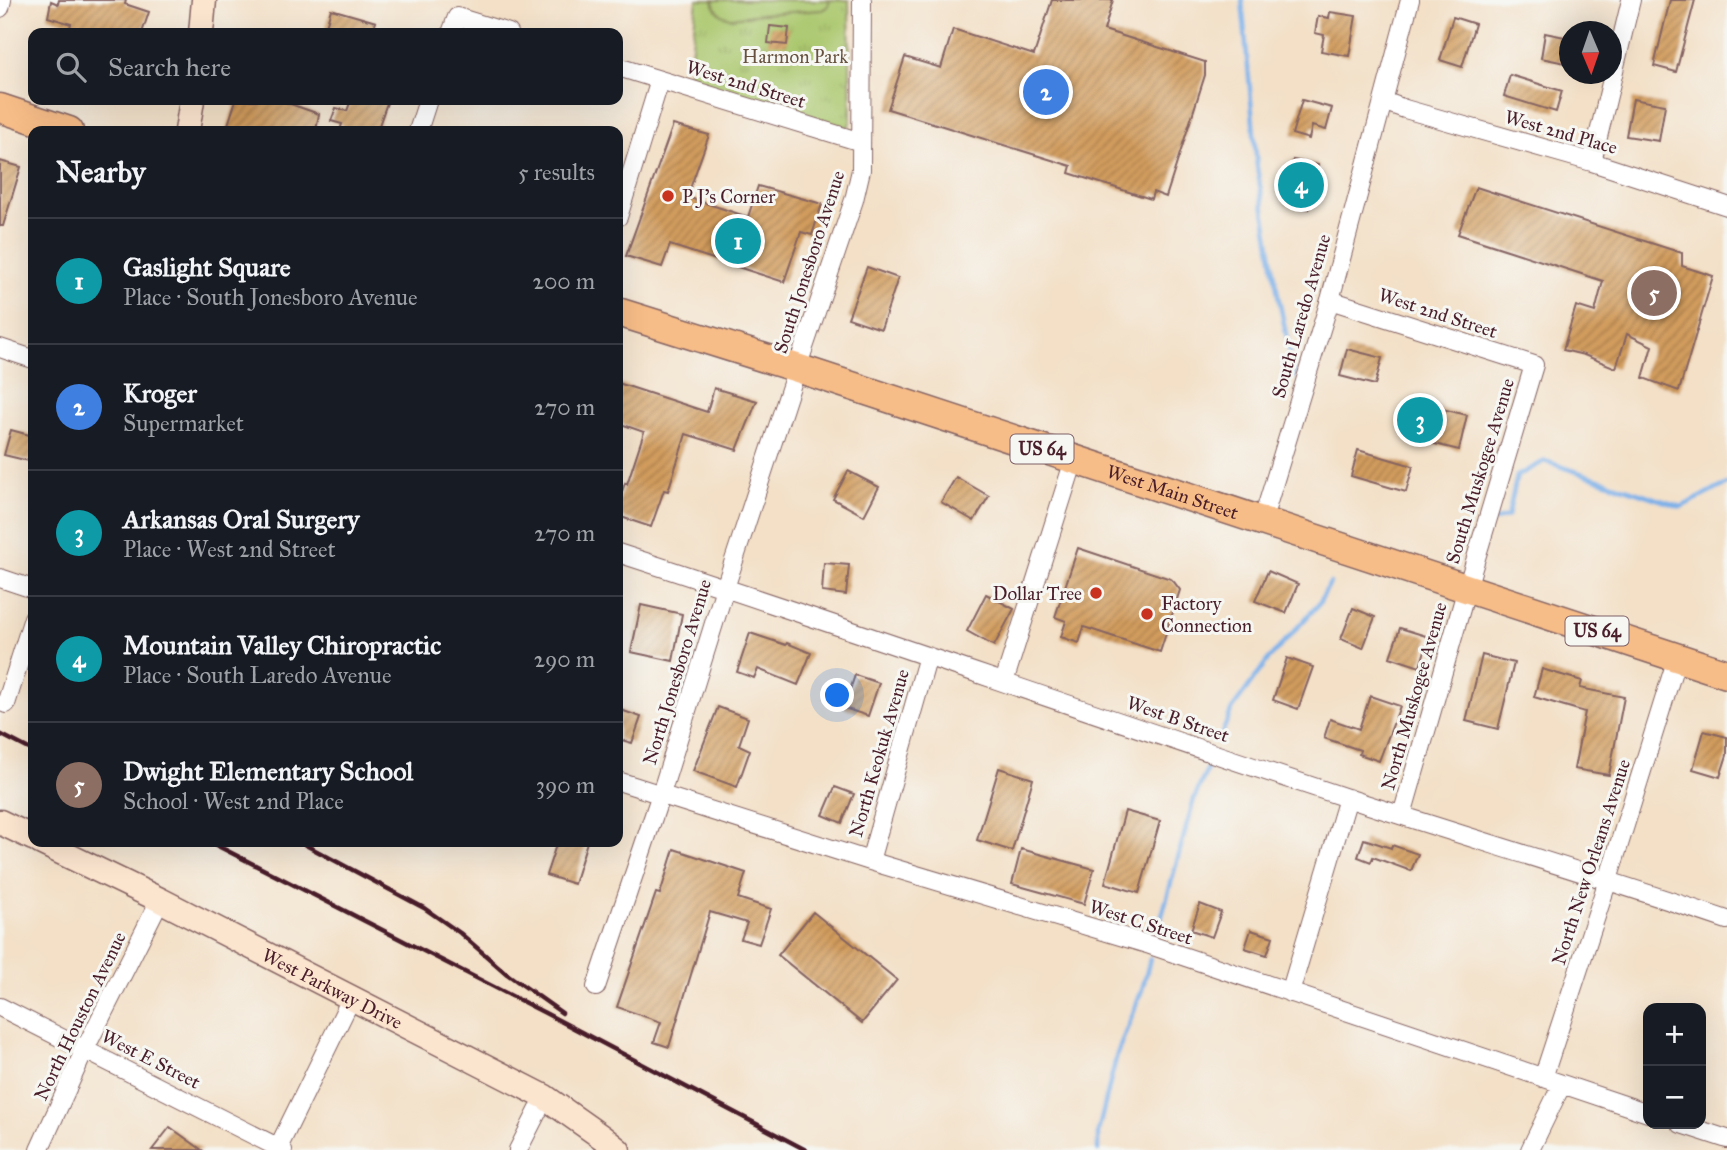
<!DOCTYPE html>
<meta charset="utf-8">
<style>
body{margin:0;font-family:"IM FELL Great Primer",serif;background:#242831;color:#f1f3f6}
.controls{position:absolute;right:21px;bottom:21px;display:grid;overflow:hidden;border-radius:14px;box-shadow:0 7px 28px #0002}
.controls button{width:63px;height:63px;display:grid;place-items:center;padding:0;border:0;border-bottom:2px solid #363941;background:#171b24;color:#f1f3f6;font:35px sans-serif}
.compass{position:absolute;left:1559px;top:21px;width:63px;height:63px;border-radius:50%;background:#171b24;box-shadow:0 7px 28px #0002;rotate:178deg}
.you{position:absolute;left:838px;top:696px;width:24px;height:24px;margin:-18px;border:5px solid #fff;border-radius:50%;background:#1a73e8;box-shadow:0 0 0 10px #1a73e833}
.badge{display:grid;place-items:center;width:46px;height:46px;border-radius:50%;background:#c8321e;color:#fff;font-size:23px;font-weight:700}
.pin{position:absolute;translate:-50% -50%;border:4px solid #fff;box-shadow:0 2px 7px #0006}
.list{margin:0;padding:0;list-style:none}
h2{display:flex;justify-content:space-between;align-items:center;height:91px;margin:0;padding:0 28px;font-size:30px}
h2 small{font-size:23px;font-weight:400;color:#9ea1a6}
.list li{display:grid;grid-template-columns:46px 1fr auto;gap:21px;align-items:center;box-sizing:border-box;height:126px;padding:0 28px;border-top:2px solid #363941}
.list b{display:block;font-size:26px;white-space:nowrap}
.list p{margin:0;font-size:23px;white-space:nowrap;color:#9ea1a6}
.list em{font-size:23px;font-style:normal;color:#9ea1a6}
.icon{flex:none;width:38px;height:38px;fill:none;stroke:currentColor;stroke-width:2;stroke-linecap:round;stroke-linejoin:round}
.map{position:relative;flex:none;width:1727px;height:1150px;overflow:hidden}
.search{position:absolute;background:#171b24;box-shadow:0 7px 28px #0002;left:28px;top:28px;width:595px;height:77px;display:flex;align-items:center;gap:18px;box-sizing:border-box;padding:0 24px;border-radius:14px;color:#9ea1a6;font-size:26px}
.panel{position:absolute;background:#171b24;box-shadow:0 7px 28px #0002;left:28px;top:126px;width:595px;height:721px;border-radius:14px}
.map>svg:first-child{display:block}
.park{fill:url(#park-tufts);stroke:#7a744c;stroke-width:2}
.garden{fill:#abc86e;stroke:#7a744c;stroke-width:2}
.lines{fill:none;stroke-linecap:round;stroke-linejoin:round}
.stream{stroke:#7bb0e9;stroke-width:4.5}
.building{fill:url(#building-hatch)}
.street-casing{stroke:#856362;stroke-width:20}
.secondary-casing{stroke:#856362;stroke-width:27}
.primary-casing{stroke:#856362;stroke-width:31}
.street{stroke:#fff;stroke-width:18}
.secondary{stroke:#fce5cf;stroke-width:24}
.primary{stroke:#f7bd88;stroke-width:28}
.rail{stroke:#4a1f2b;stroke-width:4.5}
.poi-dot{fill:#c8321e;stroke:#f6f6f2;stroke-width:2.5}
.labels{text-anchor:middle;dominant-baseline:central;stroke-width:6;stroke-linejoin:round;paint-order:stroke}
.shield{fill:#f6f6f2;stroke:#7e6067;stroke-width:2}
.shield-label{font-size:18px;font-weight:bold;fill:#4a1f2b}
.park-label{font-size:19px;fill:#67523f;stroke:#f6f6f2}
.street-label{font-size:19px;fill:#4a1f2b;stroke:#f6f6f2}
.poi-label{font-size:19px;fill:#4a1f2b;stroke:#f6f6f2;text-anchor:start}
</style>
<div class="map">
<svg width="1727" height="1150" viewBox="0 0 1727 1150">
<defs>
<pattern id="park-tufts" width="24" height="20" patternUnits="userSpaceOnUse" patternTransform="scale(1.75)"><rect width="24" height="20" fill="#abc86e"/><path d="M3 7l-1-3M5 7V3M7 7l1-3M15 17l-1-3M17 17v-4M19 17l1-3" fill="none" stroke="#95ab5f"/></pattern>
<pattern id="building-hatch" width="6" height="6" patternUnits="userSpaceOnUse" patternTransform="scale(1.75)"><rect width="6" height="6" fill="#d19c5d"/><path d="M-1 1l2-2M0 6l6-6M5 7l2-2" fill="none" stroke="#ac7f4d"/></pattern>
</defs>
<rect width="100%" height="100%" fill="#f6f6f2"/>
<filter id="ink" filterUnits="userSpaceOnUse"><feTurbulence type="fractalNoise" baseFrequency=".0143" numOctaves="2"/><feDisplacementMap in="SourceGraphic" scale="14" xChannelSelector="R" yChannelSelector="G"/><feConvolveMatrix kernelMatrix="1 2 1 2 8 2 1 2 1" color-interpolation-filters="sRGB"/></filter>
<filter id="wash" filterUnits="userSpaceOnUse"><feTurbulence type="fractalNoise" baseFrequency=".00686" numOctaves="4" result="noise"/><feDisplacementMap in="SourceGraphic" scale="28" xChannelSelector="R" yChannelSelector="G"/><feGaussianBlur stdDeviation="1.57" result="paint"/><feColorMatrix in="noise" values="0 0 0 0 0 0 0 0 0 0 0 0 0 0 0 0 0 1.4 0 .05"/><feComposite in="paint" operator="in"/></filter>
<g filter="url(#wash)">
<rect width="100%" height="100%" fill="#f3e0c7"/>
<path class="park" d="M697 0H849L851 121 849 126 842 129 688 81Z"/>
<path class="garden" d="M713 0H830L828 6 822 10 760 14 732 18C722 18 714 9 713 0Z"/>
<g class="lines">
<path class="stream" d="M1242 0 1257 167 1278 295 1295 377
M1494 521 1508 516 1517 476 1545 461 1681 507 1727 484
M1219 741 1231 711 1267 661 1318 605 1330 583
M1157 934 1194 799 1209 765
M1098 1150V1132L1117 1054 1142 990 1150 959"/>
</g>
<g id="blocks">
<path class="building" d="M59 0H126L125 4 149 12 142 33H68L71 24 48 17 51 1 58 4Z
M1052 0H1113L1104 30 1205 62V75L1166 197 1153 192 1151 199 1069 173 1071 166 888 109 905 57 941 68 953 29 1034 55Z
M1670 0H1695L1676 72 1654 66Z
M331 9 376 22 372 33H324Z
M1330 12 1356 16 1349 56 1321 51 1324 35 1315 33 1318 16 1329 18Z
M1453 17 1475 24 1462 67 1440 60Z
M770 26 789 28 787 45 768 43Z
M1545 33 1570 38V64L1541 58Z
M1510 75 1562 91 1556 112 1504 96Z
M1633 99 1665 105 1659 141 1626 136Z
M236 100H279L319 114 316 131H226Z
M351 100H388L377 131H340L342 124 331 121 336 108 347 111Z
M1302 100 1332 108 1326 130 1312 126 1309 139 1292 134Z
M673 125 709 135 687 197 748 217 758 186 822 204 812 235 801 232 784 282 670 245 662 267 626 256Z
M1293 160 1318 165 1309 209 1285 204Z
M0 161 21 167 3 226H0Z
M1476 187 1682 253V266L1713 276 1679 391 1643 378 1652 346 1627 334 1616 368 1584 355 1563 350 1576 306 1595 312 1603 281 1458 234Z
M867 267 898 278 881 329 848 318Z
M1347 349 1382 358 1375 385 1340 376Z
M618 383 707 412 714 388 757 401 737 450 686 434 668 491 664 490 651 527 618 516V503L625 483 627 484 644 432 618 423Z
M1409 401 1467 415 1459 450 1411 438 1415 421 1405 419Z
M11 430 33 436V462L4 455Z
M1358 450 1413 466 1406 492 1351 476Z
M848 471 879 487 864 516 833 499Z
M956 477 989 496 974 521 941 502Z
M1078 548 1171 579 1174 582 1180 590 1160 652 1084 627 1079 643 1061 637 1066 621 1055 617Z
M824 563 849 565 846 595 822 592Z
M1268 571 1298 584 1286 613 1255 601Z
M986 594 1014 609 994 646 967 631Z
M641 605 682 614 673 661 631 652Z
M1353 608 1375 617 1363 648 1341 639Z
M1400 628 1429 637 1420 667 1390 657Z
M750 633 786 645 787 643 811 653 798 685 758 669 754 678 737 672Z
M1482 655 1514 663 1498 729 1466 721Z
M1287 658 1313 667 1298 709 1273 700Z
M1542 669 1582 681 1580 688 1624 697 1609 775 1574 769 1585 712 1534 697Z
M855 675 879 683 868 716 844 708Z
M1370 696 1400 706 1379 761 1359 754 1360 750 1324 738 1330 719 1359 729Z
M718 707 748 718 739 745 750 750 737 787 693 771Z
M618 709 641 717 632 743 618 739Z
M1704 731 1727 737V755L1720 777 1693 769Z
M999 768 1033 779 1012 851 977 840Z
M835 787 854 794 842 823 823 815Z
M1125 811 1160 821 1139 893 1105 883Z
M1364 839 1391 848 1392 845 1418 854 1411 871 1373 857 1371 862 1358 857Z
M557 842H587L574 884 546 875Z
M674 849 746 873 738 898 771 909 759 944 741 939 747 923 710 912 669 1047 654 1042 661 1022 617 1007 656 893 660 894Z
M1021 849 1094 869 1084 904 1012 884Z
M1200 904 1221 912 1212 937 1191 930Z
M813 912 897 980 862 1023 778 955Z
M1251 930 1273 937 1267 955 1245 948Z
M170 1127 202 1150H152Z"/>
</g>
</g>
<g filter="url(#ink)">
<use href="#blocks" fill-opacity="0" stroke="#856362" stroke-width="2"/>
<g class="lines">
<g class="street-casing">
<path id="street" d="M0 8 2 0
M451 33 457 17 509 33
M618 67 861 142
M1383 101 1405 109 1592 162 1727 206
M418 131 428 100
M1592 162 1631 0
M618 217 660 80
M1330 300 1534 365 1467 588 1402 815
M0 348 33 359
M1262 522 1330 300 1410 0
M618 553C862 632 1103 718 1347 798 1473 839 1601 877 1727 920
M0 578 33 589
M1004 682 1074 460
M6 704 33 618
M618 781 870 861 1150 945 1648 1113
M870 861 928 656
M596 987 661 794 725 588 797 368 854 200 861 170 862 0
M1290 993 1348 798
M0 1007 283 1150
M1543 1078 1608 880 1677 658
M1681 1124 1727 1139
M39 1150 85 1049 160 900
M277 1150 351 999
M518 1150 545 1097
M1530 1150 1562 1084"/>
</g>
<g class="secondary-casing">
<g id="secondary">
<path d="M201 33 204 0"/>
<path d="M187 131 192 100"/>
<path d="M0 822 33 838"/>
<path id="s1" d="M40 842 160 900 545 1097 603 1138 618 1150"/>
</g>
</g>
<g class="primary-casing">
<g id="primary">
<path d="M0 108 69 131"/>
<path id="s2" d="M618 312 797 368 1727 674"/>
</g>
</g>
<use href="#street" class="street"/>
<use href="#secondary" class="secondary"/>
<use href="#primary" class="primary"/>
<path class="rail" d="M0 734 33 751
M210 842 545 1013 806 1150
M300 842 424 908 460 933 507 974 562 1013"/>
</g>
</g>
<g class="poi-dot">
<circle cx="668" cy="196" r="7"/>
<circle cx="1096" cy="593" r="7"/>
<circle cx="1147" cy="614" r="7"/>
</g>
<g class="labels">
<g class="shield">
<rect x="1010.5" y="434.5" width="63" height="29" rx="5"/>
<rect x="1565.5" y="616.5" width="63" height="29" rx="5"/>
</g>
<g class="shield-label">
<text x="1042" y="449">US 64</text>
<text x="1597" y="631">US 64</text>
</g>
<g class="park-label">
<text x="795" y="56">Harmon Park</text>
</g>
<g class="street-label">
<text transform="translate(746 84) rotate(17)">West 2nd Street</text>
<text transform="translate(1561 132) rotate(16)">West 2nd Place</text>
<text transform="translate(809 262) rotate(-72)">South Jonesboro Avenue</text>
<text transform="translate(1438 313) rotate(18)">West 2nd Street</text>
<text transform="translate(1301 316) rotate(-74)">South Laredo Avenue</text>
<text transform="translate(1480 471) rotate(-73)">South Muskogee Avenue</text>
<text stroke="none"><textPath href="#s2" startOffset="583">West Main Street</textPath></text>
<text transform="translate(677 672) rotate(-73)">North Jonesboro Avenue</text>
<text transform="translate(1414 696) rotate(-74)">North Muskogee Avenue</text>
<text transform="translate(1178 719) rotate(19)">West B Street</text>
<text transform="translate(879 753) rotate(-74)">North Keokuk Avenue</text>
<text transform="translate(1591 862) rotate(-72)">North New Orleans Avenue</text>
<text transform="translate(1141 922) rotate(18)">West C Street</text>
<text stroke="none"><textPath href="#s1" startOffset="327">West Parkway Drive</textPath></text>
<text transform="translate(80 1016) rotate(-64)">North Houston Avenue</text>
<text transform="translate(151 1059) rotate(27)">West E Street</text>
</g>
<g class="poi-label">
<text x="682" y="196">P J's Corner</text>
<text x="1082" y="593" text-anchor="end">Dollar Tree</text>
<text x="1161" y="603">Factory<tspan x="1161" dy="22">Connection</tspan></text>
</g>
</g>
</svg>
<div class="controls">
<button>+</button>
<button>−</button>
</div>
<svg class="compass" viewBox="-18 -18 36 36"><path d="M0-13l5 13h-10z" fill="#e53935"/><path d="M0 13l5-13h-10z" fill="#9ea1a6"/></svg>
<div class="you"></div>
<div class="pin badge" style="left:738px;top:241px;background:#0f9aa8">1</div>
<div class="pin badge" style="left:1046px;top:92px;background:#3f7fe0">2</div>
<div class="pin badge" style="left:1420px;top:420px;background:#0f9aa8">3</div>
<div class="pin badge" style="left:1301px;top:185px;background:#0f9aa8">4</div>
<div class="pin badge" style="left:1654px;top:293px;background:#8d6e63">5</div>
<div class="search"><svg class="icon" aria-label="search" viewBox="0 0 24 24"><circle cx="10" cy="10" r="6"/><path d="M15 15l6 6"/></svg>Search here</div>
<section class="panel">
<h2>Nearby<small>5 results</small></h2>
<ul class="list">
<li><span class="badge" style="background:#0f9aa8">1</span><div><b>Gaslight Square</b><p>Place · South Jonesboro Avenue</p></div><em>200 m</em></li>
<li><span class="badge" style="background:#3f7fe0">2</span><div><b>Kroger</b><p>Supermarket</p></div><em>270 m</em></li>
<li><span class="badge" style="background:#0f9aa8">3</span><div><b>Arkansas Oral Surgery</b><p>Place · West 2nd Street</p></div><em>270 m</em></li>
<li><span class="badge" style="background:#0f9aa8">4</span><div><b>Mountain Valley Chiropractic</b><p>Place · South Laredo Avenue</p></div><em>290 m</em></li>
<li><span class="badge" style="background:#8d6e63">5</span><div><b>Dwight Elementary School</b><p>School · West 2nd Place</p></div><em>390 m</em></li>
</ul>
</section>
</div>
